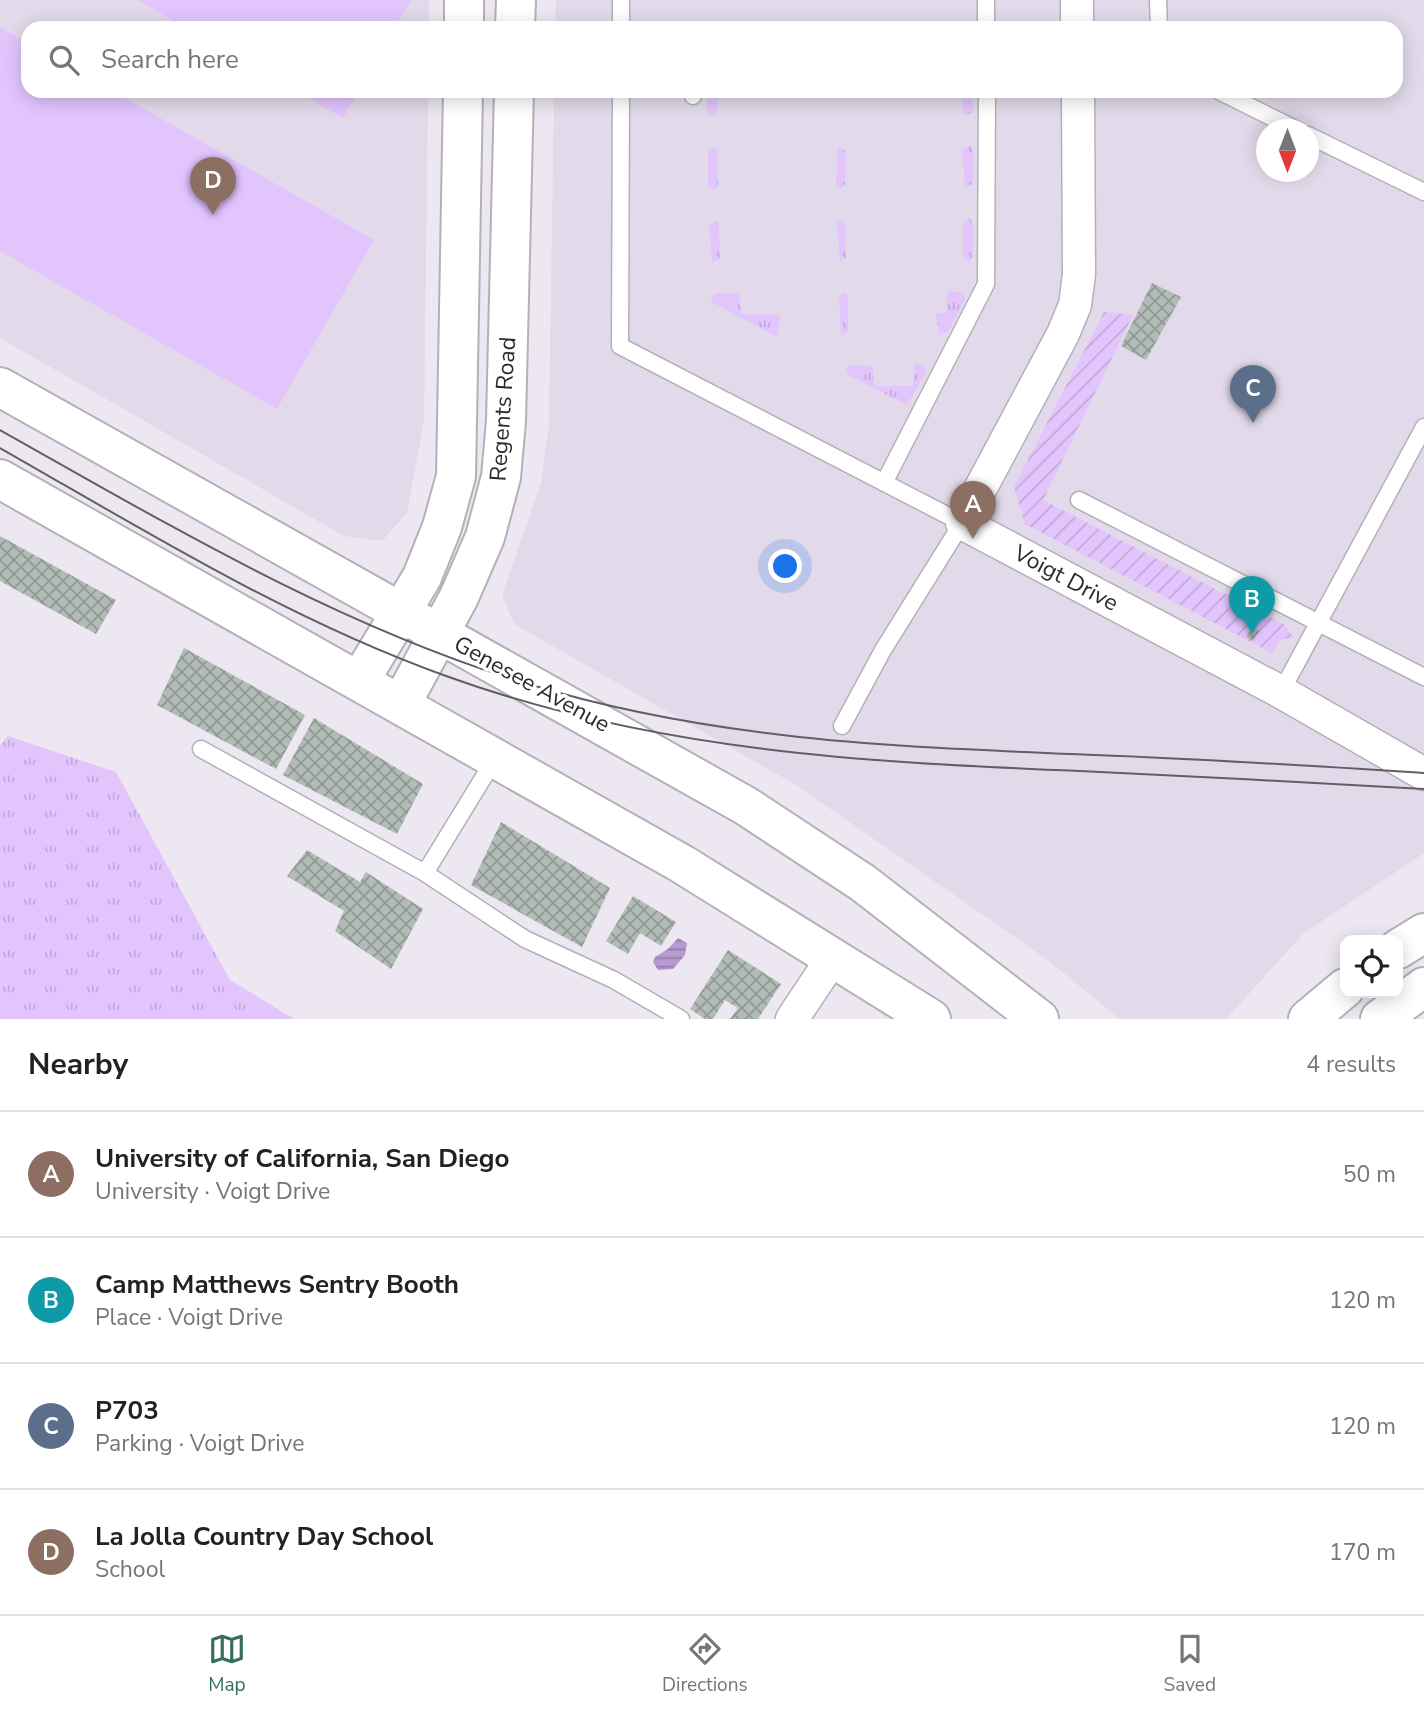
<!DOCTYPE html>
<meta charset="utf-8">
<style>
body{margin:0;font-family:"Nunito Sans",sans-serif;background:#f6f6f6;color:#222}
.controls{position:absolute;right:21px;bottom:21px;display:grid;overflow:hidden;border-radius:14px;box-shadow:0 4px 18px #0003}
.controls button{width:63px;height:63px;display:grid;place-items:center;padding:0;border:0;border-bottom:2px solid #e0e0e0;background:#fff;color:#222;font:35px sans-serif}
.compass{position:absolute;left:1256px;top:119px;width:63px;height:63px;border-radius:50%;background:#fff;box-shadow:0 4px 18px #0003;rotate:180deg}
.you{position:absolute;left:786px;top:567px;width:24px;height:24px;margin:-18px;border:5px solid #fff;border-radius:50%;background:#1a73e8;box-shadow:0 0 0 10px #1a73e833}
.badge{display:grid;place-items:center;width:46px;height:46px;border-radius:50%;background:#346f58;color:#fff;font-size:23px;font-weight:700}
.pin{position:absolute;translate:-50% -58px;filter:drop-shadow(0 2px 4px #0008)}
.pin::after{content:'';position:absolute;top:37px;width:24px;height:21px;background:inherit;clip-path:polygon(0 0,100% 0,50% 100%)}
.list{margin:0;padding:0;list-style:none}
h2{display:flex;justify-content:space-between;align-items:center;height:91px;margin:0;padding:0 28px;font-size:30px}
h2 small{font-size:23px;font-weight:400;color:#767676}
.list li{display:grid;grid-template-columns:46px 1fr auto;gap:21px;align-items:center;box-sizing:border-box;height:126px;padding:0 28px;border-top:2px solid #e0e0e0}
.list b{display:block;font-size:26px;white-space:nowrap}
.list p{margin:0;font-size:23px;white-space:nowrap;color:#767676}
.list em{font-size:23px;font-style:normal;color:#767676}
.icon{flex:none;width:38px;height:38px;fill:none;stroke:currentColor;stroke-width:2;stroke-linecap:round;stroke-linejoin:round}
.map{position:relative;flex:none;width:1424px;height:1019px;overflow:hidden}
.search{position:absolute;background:#fff;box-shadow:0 4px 18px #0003;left:21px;right:21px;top:21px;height:77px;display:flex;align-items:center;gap:18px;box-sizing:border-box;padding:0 24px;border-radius:21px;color:#767676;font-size:26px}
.sheet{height:595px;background:#fff}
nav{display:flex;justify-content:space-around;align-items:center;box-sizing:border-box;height:98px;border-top:2px solid #e0e0e0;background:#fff;font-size:19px;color:#767676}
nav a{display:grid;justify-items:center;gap:4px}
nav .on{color:#346f58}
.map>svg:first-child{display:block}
.built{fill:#e2daea;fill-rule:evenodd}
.grass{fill:url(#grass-tufts)}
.garden{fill:url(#garden-furrows)}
.pitch{fill:#e3c5fe}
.water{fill:url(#water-rules)}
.building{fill:url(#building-cross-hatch)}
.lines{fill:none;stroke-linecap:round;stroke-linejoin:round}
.lane-casing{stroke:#b4b0b8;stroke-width:19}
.street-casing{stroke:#b4b0b8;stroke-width:35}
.secondary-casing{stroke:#b4b0b8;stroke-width:42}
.primary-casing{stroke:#b4b0b8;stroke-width:42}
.lane{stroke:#fff;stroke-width:16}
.street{stroke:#fff;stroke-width:32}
.secondary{stroke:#fff;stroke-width:38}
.primary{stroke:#fff;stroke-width:38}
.tram{stroke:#615f64;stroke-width:2}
.labels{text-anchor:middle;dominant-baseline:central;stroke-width:7;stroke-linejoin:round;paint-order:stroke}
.street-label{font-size:23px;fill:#2c2a2e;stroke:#fff}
</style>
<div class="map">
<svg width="1424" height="1019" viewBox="0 0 1424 1019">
<defs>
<pattern id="grass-tufts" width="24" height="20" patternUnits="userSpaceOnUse" patternTransform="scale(1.75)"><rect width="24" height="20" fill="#e3c5fe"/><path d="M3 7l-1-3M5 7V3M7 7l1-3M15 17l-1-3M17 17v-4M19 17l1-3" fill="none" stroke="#c3a9da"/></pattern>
<pattern id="garden-furrows" width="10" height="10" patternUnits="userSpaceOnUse" patternTransform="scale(1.75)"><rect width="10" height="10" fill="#e3c5fe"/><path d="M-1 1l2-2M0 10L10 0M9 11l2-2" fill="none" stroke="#c3a9da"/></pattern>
<pattern id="water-rules" width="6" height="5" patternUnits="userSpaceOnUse" patternTransform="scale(1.75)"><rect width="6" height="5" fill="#b79ad1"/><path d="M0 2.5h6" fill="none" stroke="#957eaa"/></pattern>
<pattern id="building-cross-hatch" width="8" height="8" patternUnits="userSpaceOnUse" patternTransform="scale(1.75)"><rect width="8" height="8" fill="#b2bcb7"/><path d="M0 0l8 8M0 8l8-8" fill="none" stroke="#919995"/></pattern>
</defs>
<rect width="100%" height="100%" fill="#ece7f0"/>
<path class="built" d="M0 0H429V28H28V91H428L424 420 407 513 382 541 344 536 0 338Z
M556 0H1424V853L1304 933 1226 1019H1120L1045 958 796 785 514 624 502 595 541 483 549 425 554 91H1396V28H555ZM1266 130H1308V172H1266Z"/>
<path class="grass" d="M707 91H972L973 111 968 115 963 113 962 93 718 95 717 112 711 116 707 112Z
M969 145 973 150V184L965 188 962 150Z
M838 146 845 150V184L841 189 836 184Z
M714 147 718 151V187L714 190 708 186V152Z
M969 218 973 223V257L969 262 963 257V223Z
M841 219 846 224V258L840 262 837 223Z
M716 220 719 224 720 259 712 263 709 225Z
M948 291 964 292 965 300 948 332 939 334 936 313H946Z
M843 292 848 296V331L841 335 839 296Z
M716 293 739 294 741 314 780 315 778 335H773L712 302 711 297Z
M917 364 924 365 926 372 907 405 850 376 846 369 851 365 873 366 874 386H913L914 366Z
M8 736 116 772 230 980 294 1019H0V745Z"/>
<path class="garden" d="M1104 312 1133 315 1043 500 1285 625 1293 637 1280 640 1272 653 1025 524 1014 487Z"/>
<path class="pitch" d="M137 0H411L395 28H186Z
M0 27 28 43V91H113L374 240 277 409 0 251Z
M296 91H359L343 118Z"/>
<path class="water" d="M678 938 687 943 685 955 673 969 658 970 653 962 655 957 668 949Z"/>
<path class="building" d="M1152 283 1181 297 1146 360 1121 346Z
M0 536 116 600 96 634 0 581Z
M1252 627 1259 631 1253 641 1246 637Z
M184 648 305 715 276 769 157 705Z
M314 718 423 784 397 834 283 775Z
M501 822 610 888 582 947 471 885Z
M307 850 360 882 366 872 423 909 391 969 335 931 344 911 287 876Z
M633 896 676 922 661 946 640 933 628 954 606 941Z
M728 950 781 984 758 1019H730L738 1008 725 1000 713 1019H705L690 1009Z"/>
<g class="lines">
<g class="lane-casing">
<path id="lane" d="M621 0V28
M986 0V28
M1158 0 1159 28
M621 91 620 346 962 523 883 650 842 726
M693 91V96
M1219 91 1297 130
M1308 135 1424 192
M884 483 986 284 987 91
M1079 500 1424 677
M1281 692 1424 427
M201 749 425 873 525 939 614 980 681 1019
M425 873 496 757"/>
</g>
<g class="street-casing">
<path id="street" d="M1077 0V28
M1078 91 1079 274 1075 305 1063 334 962 523 1281 692 1424 774
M792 1019 834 956"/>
</g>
<g class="secondary-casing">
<path id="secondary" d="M464 28V0
M515 28 516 0
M360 680 422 577 442 527 456 476 463 91
M401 704 459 597 485 537 501 477 506 421 514 91
M1398 949 1424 933
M1308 1019 1345 988
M1380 1019 1424 987"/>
</g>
<g class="primary-casing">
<path id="primary" d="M0 387 746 806 863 883 1039 1019
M0 479 682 864 931 1019"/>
</g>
<use href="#lane" class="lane"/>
<use href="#street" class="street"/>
<use href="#secondary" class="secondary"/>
<use href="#primary" class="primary"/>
<path class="tram" d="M0 430C169 525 338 626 525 683 714 741 899 747 1095 755 1205 759 1314 766 1424 773
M0 448C144 530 289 620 446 676 653 751 862 762 1080 771 1195 776 1309 783 1424 789"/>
</g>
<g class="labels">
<g class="street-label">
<text transform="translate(503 409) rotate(-86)">Regents Road</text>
<text transform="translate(1066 578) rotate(28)">Voigt Drive</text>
<text transform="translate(532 684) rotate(29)">Genesee Avenue</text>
</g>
</g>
</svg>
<div class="controls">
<button><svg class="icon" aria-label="locate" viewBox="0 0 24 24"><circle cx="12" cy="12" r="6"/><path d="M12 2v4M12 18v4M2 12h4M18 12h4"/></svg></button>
</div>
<svg class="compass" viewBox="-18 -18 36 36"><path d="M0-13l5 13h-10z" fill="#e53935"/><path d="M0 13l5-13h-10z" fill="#767676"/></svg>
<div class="you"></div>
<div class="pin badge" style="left:973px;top:539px;background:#8d6e63">A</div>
<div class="pin badge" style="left:1252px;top:634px;background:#0f9aa8">B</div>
<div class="pin badge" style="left:1253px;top:423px;background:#5c6f8a">C</div>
<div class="pin badge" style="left:213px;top:215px;background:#8d6e63">D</div>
<div class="search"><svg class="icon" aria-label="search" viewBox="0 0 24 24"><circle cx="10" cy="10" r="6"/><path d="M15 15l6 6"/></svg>Search here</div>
</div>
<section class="sheet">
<h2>Nearby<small>4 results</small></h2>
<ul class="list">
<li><span class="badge" style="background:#8d6e63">A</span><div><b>University of California, San Diego</b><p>University · Voigt Drive</p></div><em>50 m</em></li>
<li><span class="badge" style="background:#0f9aa8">B</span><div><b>Camp Matthews Sentry Booth</b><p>Place · Voigt Drive</p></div><em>120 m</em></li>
<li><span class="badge" style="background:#5c6f8a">C</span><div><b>P703</b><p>Parking · Voigt Drive</p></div><em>120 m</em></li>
<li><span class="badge" style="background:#8d6e63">D</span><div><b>La Jolla Country Day School</b><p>School</p></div><em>170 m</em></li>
</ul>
</section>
<nav>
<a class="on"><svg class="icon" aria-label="map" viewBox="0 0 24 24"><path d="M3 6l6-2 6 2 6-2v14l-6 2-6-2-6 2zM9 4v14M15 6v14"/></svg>Map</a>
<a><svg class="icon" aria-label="directions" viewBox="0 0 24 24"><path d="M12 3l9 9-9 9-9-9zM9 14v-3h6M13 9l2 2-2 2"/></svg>Directions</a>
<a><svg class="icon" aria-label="saved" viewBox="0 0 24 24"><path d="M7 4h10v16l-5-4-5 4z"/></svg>Saved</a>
</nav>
